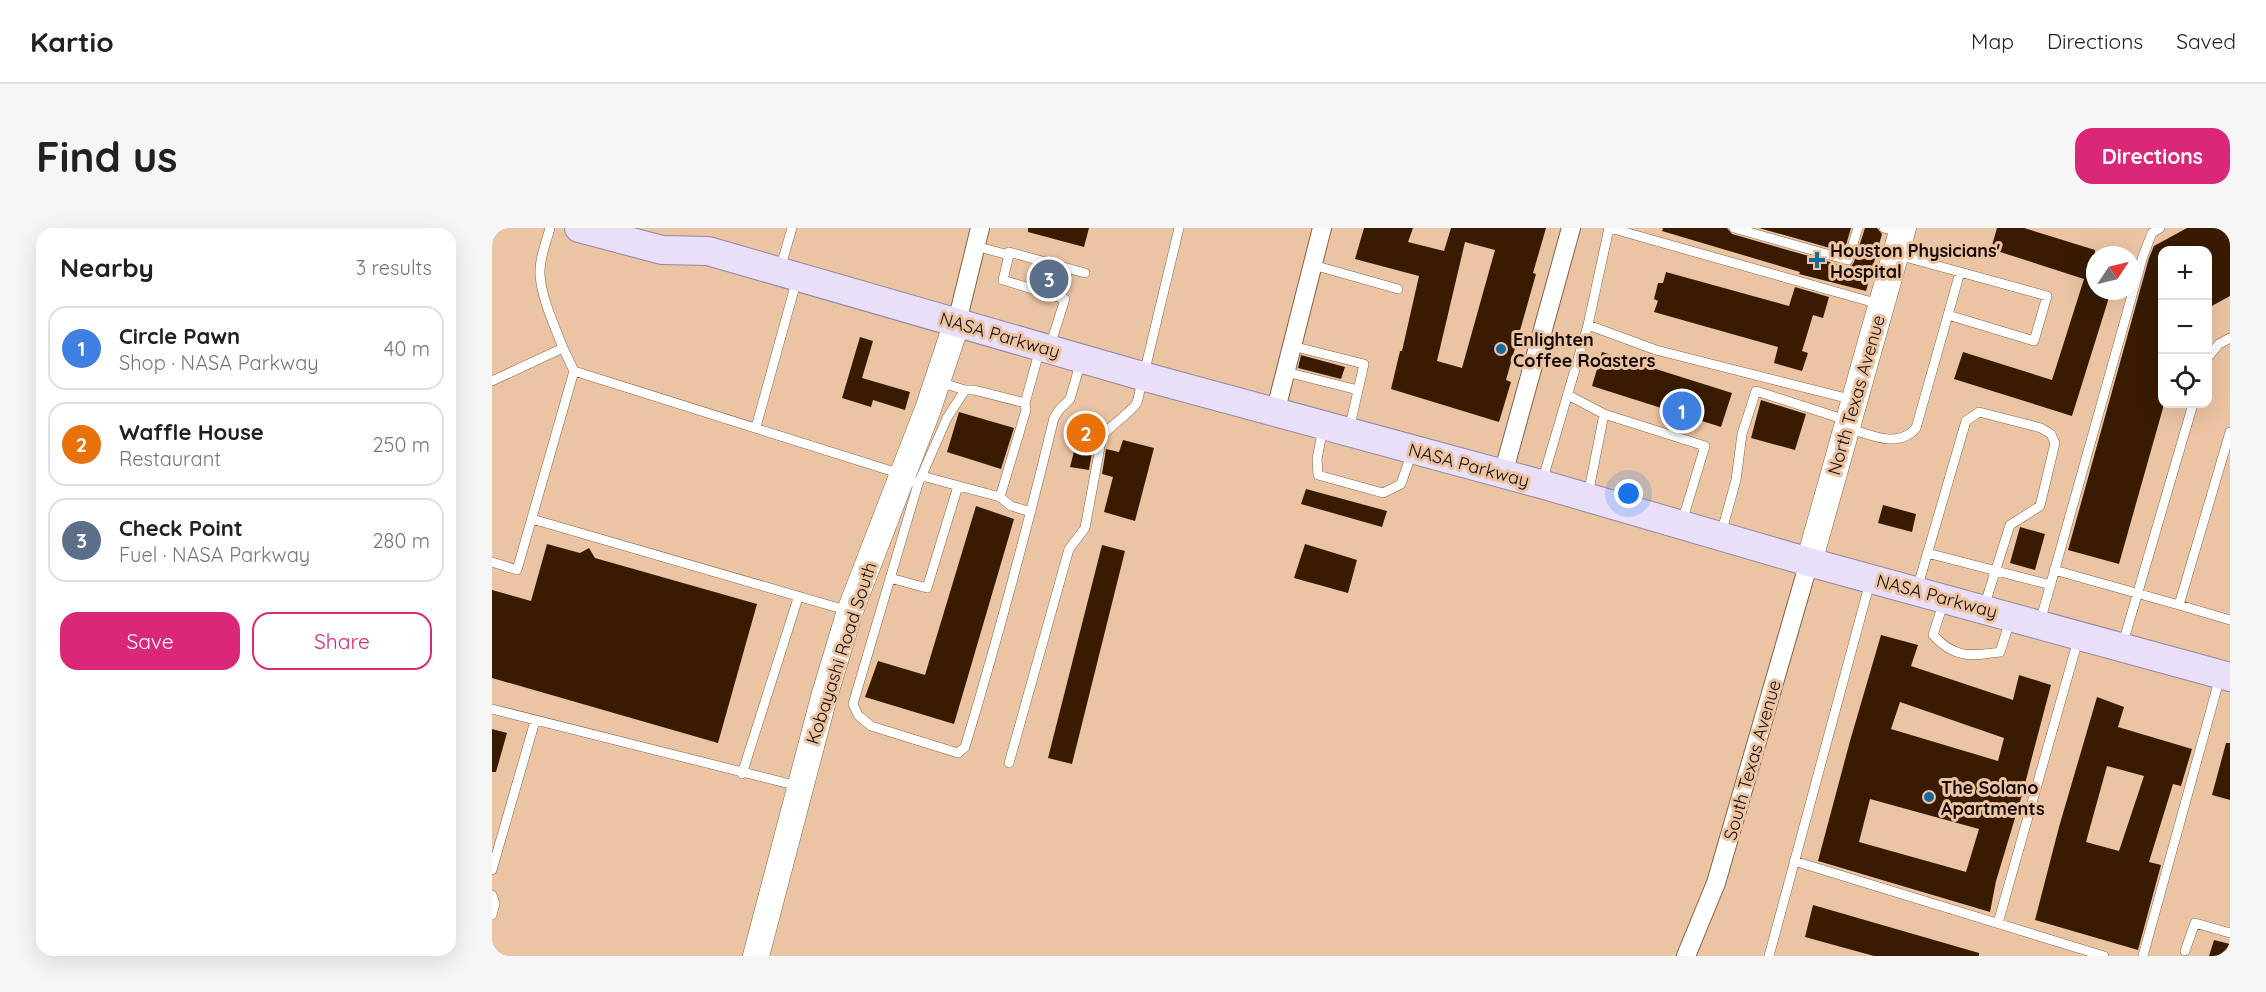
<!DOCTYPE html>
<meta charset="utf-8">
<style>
body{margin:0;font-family:Quicksand,sans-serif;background:#f6f6f6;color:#202124}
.controls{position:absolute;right:18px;top:18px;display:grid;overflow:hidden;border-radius:12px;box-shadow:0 6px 24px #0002}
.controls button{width:54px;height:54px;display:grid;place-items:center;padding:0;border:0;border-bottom:2px solid #e0e0e0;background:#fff;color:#202124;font:30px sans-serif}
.compass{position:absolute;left:1594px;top:18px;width:54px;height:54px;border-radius:50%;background:#fff;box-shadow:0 6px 24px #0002;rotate:55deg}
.you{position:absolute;left:1137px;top:266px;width:21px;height:21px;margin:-15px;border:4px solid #fff;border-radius:50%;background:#1a73e8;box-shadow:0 0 0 9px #1a73e833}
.badge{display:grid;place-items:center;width:39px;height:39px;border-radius:50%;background:#db2777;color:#fff;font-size:20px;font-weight:700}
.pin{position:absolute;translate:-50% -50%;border:3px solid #fff;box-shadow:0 2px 6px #0006}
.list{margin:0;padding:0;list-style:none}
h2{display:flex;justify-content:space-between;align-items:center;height:78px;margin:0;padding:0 24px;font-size:26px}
h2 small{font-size:20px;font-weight:400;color:#757577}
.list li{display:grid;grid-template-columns:39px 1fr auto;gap:18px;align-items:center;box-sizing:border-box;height:84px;margin:0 12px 12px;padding:0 12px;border:2px solid #e0e0e0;border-radius:18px}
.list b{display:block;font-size:22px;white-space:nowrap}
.list p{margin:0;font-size:20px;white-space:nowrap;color:#757577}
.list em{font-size:20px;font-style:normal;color:#757577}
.actions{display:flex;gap:12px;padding:18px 24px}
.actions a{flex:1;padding:14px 0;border:2px solid #db2777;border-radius:18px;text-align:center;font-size:21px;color:#db2777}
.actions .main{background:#db2777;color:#fff}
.icon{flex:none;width:33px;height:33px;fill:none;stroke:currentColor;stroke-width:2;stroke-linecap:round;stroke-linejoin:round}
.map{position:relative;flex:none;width:1738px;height:728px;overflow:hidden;border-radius:18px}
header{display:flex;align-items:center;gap:36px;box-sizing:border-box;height:84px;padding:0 30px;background:#fff;border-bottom:2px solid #e0e0e0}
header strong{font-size:28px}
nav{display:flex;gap:33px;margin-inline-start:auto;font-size:21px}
.intro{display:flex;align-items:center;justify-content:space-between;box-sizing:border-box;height:144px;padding:0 36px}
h1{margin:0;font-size:42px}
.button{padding:15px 27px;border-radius:18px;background:#db2777;color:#fff;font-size:21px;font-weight:700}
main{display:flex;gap:36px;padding:0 36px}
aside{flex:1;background:#fff;border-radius:18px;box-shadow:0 6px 24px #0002}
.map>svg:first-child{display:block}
.building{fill:#381b00;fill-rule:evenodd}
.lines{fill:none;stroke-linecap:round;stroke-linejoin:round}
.lane-casing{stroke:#846245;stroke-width:10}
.street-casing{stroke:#846245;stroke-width:20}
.secondary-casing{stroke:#846245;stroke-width:27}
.primary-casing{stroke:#9586a0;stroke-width:30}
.lane{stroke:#fff;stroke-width:9}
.street{stroke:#fff;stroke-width:18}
.secondary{stroke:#fff;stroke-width:26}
.primary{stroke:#e9dff9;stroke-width:28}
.poi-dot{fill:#19699b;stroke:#ebc4a4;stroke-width:2}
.labels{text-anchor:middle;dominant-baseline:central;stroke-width:6;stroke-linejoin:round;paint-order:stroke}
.poi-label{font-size:18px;font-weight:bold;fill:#150801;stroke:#ebc4a4;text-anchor:start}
.street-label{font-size:18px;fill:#150801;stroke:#ebc4a4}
</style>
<header>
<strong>Kartio</strong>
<nav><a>Map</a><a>Directions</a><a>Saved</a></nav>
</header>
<div class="intro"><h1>Find us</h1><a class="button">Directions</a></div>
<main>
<aside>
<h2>Nearby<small>3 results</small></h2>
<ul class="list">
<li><span class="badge" style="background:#3f7fe0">1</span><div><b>Circle Pawn</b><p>Shop · NASA Parkway</p></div><em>40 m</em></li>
<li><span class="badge" style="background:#e8710a">2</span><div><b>Waffle House</b><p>Restaurant</p></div><em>250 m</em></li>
<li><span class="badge" style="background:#5c6f8a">3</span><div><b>Check Point</b><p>Fuel · NASA Parkway</p></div><em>280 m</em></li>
</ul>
<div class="actions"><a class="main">Save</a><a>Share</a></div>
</aside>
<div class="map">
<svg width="1738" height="728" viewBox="0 0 1738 728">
<rect width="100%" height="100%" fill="#ebc4a4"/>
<path class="building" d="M536 0H597L592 19 536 4Z
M872 0H921L916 14 952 23 959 0H1054L1041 45 1044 46 1014 152 1019 154 1007 194 899 161 908 123H910L927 48 863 31ZM973 14 1003 22 970 140 945 133Z
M1171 0H1235L1240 6 1355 39 1360 37 1362 34 1373 0H1385L1390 6 1374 63 1307 46 1308 44 1170 3Z
M1267 0H1359L1352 24Z
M1505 0H1532L1603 22V63H1619L1580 188 1462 151 1471 124 1560 152 1592 51 1499 21Z
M1695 0H1728L1738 3V68L1716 80V22H1671V180L1627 336 1576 322 1657 30 1662 18Z
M1174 44 1297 78 1303 59 1337 69 1331 90 1321 87 1310 123 1316 125 1310 143 1282 135 1286 119 1162 84 1166 73 1162 71 1166 55H1171Z
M368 109 381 113 370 150 418 164 413 182 381 172 379 179 350 170Z
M1110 124 1240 165 1229 199 1100 158Z
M809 127 853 139 849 151 806 140Z
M1269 172 1314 186 1303 222 1259 210Z
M467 184 522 200 509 241 455 224Z
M592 185 606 189 598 217 601 218 597 242 578 239Z
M631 212 662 220 643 293 612 284 621 249 610 246 614 221 627 224Z
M814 261 895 283 890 299 809 276Z
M1391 277 1424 286 1420 304 1386 295Z
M484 278 522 291 462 496 373 469 386 433 433 447Z
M1528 299 1553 306 1543 342 1518 335Z
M55 316 88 325 97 320 103 330 265 376 226 515 0 450V362L39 373Z
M813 316 865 332 856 365 802 350Z
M610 317 633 323 580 536 556 530Z
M1389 407 1426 417 1419 438 1521 472 1527 447 1559 457 1530 567 1504 653 1498 684 1326 633 1358 513ZM1408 474 1512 510 1506 533 1399 501ZM1378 571 1487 601 1474 644 1367 614Z
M1605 469 1632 479 1626 499 1700 521 1689 558 1681 556 1657 634 1669 637 1646 722 1543 692 1567 599ZM1615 538 1652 548 1627 623 1594 614Z
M0 501 15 505 4 544H0Z
M1734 515H1738V572L1720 567Z
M1321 677 1487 725V728H1382L1313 709Z
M1722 712 1738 716V728H1717Z"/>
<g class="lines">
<g class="lane-casing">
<path id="lane" d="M1118 0 1387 76
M1242 0 1356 32 1366 0
M1392 0 1408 4
M483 18 517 27 511 52 573 71 558 118
M517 27V24L593 45
M821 37 906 61
M288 41 300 0
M1456 87 1468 44
M1096 97 1164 122 1362 172
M800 118 872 136 857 202
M71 120 82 143 409 246
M1716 129 1727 116 1738 110
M794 144 866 162
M0 153 71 120C62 96 50 72 48 47 47 31 54 15 58 0
M447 154 473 162
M1076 167 1112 186 1213 218 1190 294
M533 175 534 182 508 269 519 278 539 284
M264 199 305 51
M831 200 825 231 826 247 891 265 909 256 920 224
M1356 200C1379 207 1406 221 1424 200L1456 87 1542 113 1555 68 1406 27
M430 248 508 269
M410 249 426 256 361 476 366 487 379 498 466 525 473 519C506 410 535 301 562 190L567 182 578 171 589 133
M1050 254 1096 97 1117 0
M426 256 455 190 473 162H482L533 175 548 121
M1096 267 1112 186
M40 291 357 383
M1229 306 1244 252 1250 206 1264 163 1354 192
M1435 325 1559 357
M0 334 25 342 82 143
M1562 342 1687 377 1738 204
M398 350 435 360 466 258
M1425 361 1474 193 1487 184 1549 200 1559 206 1563 215 1548 278 1518 297 1492 379
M1452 373 1441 407C1463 431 1479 428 1508 424L1518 393
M1687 377 1738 392
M1548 394 1651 28 1660 5 1668 0
M1631 415 1701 176
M0 481 306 558
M517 535 577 321 593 300 610 208C621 195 635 188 645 175L687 0
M250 546 306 370
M1302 633 1612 728
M0 642 43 493
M0 667 3 676 0 687
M1506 695 1586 412
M1693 723 1703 695 1738 705
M1277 728 1378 354
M1651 728 1728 449"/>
</g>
<g class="street-casing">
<path id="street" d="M465 94 488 0
M783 185 830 0
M1011 246 1079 0
M1194 728 1224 655 1317 334"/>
</g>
<g class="secondary-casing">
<path id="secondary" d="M1317 334 1411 0
M264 728 332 469 358 383 436 181 465 94"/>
</g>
<g class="primary-casing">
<path id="primary" d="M87 0 170 22 216 23 650 148 1049 256 1317 334 1738 449"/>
</g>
<use href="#lane" class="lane"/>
<use href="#street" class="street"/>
<use href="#secondary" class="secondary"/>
<use href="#primary" class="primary"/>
</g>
<g class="poi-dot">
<path d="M1322 23h6v6h6v6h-6v6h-6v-6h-6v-6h6z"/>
<circle cx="1009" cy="121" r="6"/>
<circle cx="1437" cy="569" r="6"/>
</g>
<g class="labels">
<g class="poi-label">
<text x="1338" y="22">Houston Physicians'<tspan x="1338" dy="21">Hospital</tspan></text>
<text x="1021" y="111">Enlighten<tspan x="1021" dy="21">Coffee Roasters</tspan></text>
<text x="1449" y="559">The Solano<tspan x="1449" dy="21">Apartments</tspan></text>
</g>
<g class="street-label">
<text transform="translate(508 107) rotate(16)">NASA Parkway</text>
<text transform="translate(1364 167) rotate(-74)">North Texas Avenue</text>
<text transform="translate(977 237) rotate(15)">NASA Parkway</text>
<text transform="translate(1445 368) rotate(15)">NASA Parkway</text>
<text transform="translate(349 425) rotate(-72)">Kobayashi Road South</text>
<text transform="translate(1260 532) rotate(-74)">South Texas Avenue</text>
</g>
</g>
</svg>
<div class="controls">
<button>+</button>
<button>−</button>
<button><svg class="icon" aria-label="locate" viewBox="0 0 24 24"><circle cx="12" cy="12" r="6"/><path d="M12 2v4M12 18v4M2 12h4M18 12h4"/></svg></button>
</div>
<svg class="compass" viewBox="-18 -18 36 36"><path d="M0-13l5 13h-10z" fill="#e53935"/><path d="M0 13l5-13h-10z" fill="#757577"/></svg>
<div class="you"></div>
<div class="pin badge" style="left:1190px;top:183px;background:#3f7fe0">1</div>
<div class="pin badge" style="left:594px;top:205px;background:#e8710a">2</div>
<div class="pin badge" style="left:557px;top:51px;background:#5c6f8a">3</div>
</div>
</main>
